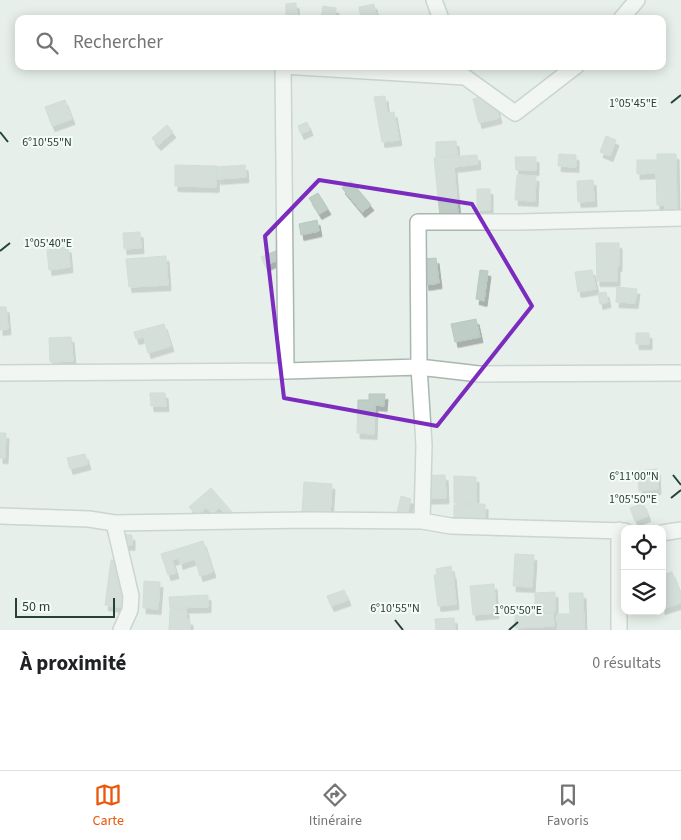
<!DOCTYPE html>
<html lang="fr">
<meta charset="utf-8">
<style>
body{margin:0;font-family:"Source Sans 3",sans-serif;background:#f6f6f6;color:#202124}
.controls{position:absolute;right:15px;bottom:15px;display:grid;overflow:hidden;border-radius:10px;box-shadow:0 2px 12px #0003}
.controls button{width:45px;height:45px;display:grid;place-items:center;padding:0;border:0;border-bottom:1px solid #e0e0e0;background:#fff;color:#202124;font:25px sans-serif}
.scale{position:absolute;left:15px;bottom:12px;width:100px;box-sizing:border-box;padding-left:5px;border:2px solid #244236;border-top:0;font-size:14px;line-height:18px;white-space:nowrap;color:#244236;-webkit-text-stroke:4px #f7fbf8;paint-order:stroke}
.list{margin:0;padding:0;list-style:none}
h2{display:flex;justify-content:space-between;align-items:center;height:65px;margin:0;padding:0 20px;font-size:21px}
h2 small{font-size:16px;font-weight:400;color:#757577}
.icon{flex:none;width:28px;height:28px;fill:none;stroke:currentColor;stroke-width:2;stroke-linecap:round;stroke-linejoin:round}
.map{position:relative;flex:none;width:681px;height:630px;overflow:hidden}
.search{position:absolute;background:#fff;box-shadow:0 2px 12px #0003;left:15px;right:15px;top:15px;height:55px;display:flex;align-items:center;gap:12px;box-sizing:border-box;padding:0 18px;border-radius:10px;color:#757577;font-size:19px}
.sheet{height:140px;background:#fff}
nav{display:flex;justify-content:space-around;align-items:center;box-sizing:border-box;height:70px;border-top:1px solid #e0e0e0;background:#fff;font-size:14px;color:#757577}
nav a{display:grid;justify-items:center;gap:2px}
nav .on{color:#ea580c}
.map>svg:first-child{display:block}
.building{fill:#becdc5;stroke:#b8c9c0;filter:url(#shadow)}
.lines{fill:none;stroke-linecap:round;stroke-linejoin:round}
.street-casing{stroke:#a8b8b0;stroke-width:18}
.street{stroke:#fff;stroke-width:15}
.marked{fill:none;stroke:#7b2cbf;stroke-width:4;stroke-linejoin:round}
.ticks{fill:none;stroke:#244236;stroke-width:2}
.ticks-label{font-size:12px;text-anchor:middle;fill:#244236;stroke:#f7fbf8;stroke-width:4;stroke-linejoin:round;paint-order:stroke}
</style>
<div class="map">
<svg width="681" height="630" viewBox="0 0 681 630">
<defs>
<filter id="shadow"><feDropShadow dx="3" dy="5.5" stdDeviation="0" flood-color="#0004"/></filter>
</defs>
<rect width="100%" height="100%" fill="#e6efea"/>
<path class="building" d="M296 3 297 16 286 17V4Z
M374 4 377 19H361L359 7Z
M323 6 336 8 335 19H321Z
M493 93 499 118 479 123 473 99Z
M385 96 387 113 394 112 399 140 382 142 374 97Z
M65 100 72 119 52 126 45 107Z
M307 122 310 130 301 134 298 126Z
M167 125 173 132 158 145 152 138Z
M606 136 616 140 610 156 600 152Z
M456 141 457 156 436 157V142Z
M559 154 576 155V167L558 166Z
M657 154H676L677 214 665 215V205H657L656 173 637 174V160H657Z
M477 155 478 164 454 167 458 214 440 216 434 158Z
M515 157H536V170H516Z
M175 165 217 166 216 187 175 186Z
M245 165 246 177 218 179 217 167Z
M517 175 536 176 535 201 515 200Z
M593 180 594 201 578 202 577 181Z
M351 181 371 205 362 212 342 188Z
M477 189H490V210H477Z
M318 193 328 209 319 214 309 198Z
M317 220 319 231 301 235 299 224Z
M140 232 141 248 124 249 123 233Z
M596 243H619V266H617V281H597Z
M68 247 70 267 49 270 47 250Z
M278 250 282 258 265 266 261 257Z
M166 256 168 285 129 287 126 259Z
M436 258 439 283 426 285 422 259Z
M480 270 488 271 484 301 476 299Z
M592 270 596 289 578 292 575 272Z
M617 287 637 289 635 303 616 302Z
M606 292 608 302 600 304 598 293Z
M0 307H6L8 329 0 330Z
M476 319 480 337 455 342 451 324Z
M164 324 171 346 148 353 144 337 136 339 134 332Z
M636 333H649V344H636Z
M71 337 73 361 50 362 49 338Z
M150 393H165L166 406H151Z
M369 394H385L384 406 375 405 374 434 357 433 358 400H369Z
M0 433H6L5 458H0Z
M85 454 88 464 70 469 67 458Z
M657 469 658 489 639 491 637 471Z
M445 475 446 498 421 499 420 476Z
M454 476 476 477V503H454Z
M304 482 332 484 330 515 302 512Z
M211 488 232 512 227 516 219 508 212 514 206 508 197 516 189 507Z
M401 496 411 499 407 515 397 513Z
M643 503 648 516 635 521 630 508Z
M485 504V519H454V505Z
M114 534 132 535V545L114 544Z
M203 541 213 572 200 576 195 559 180 564 179 558 172 560 176 573 168 575 161 554Z
M515 554 534 555 532 587 513 586Z
M111 560 130 563 124 608 105 605Z
M451 566 452 572 437 575 436 569Z
M672 572 681 596V603L662 609V575Z
M453 573 456 604 438 606 434 575Z
M144 581 160 582 158 609 143 608Z
M494 584 496 613 473 615 470 586Z
M344 590 348 600 331 606 327 596Z
M555 592V612L535 613V593Z
M569 593H583L584 630H558L557 614H570Z
M208 595V607L170 608 169 597Z
M170 609H186V619L190 620V630H169Z
M553 613 554 626 515 628V615Z
M454 618 455 630H436L435 619Z"/>
<g class="lines">
<g class="street-casing">
<path id="street" d="M434 0 441 19
M621 19 637 0
M576 66 515 113 465 77 283 66 286 371 419 367 479 374 681 373
M0 373 286 371
M0 516 89 519 114 523 311 520 422 521 451 526 625 531
M422 521 424 445 419 367 418 222H520L681 218
M114 523 131 596 130 610 121 630
M619 530V630
M662 533 681 530"/>
</g>
<use href="#street" class="street"/>
</g>
<path d="M0 0H681V630H0ZM319 180 472 204 532 306 437 426 284 398 265 236Z" fill="#e6efea" fill-opacity=".55" fill-rule="evenodd"/>
<path class="marked" d="M319 180 472 204 532 306 437 426 284 398 265 236Z"/>
<path class="ticks" d="M671 103 681 95M0 132 8 142M0 251 10 243M673 475 681 485M671 498 681 490M395 620 403 630M509 630 518 622"/>
<g class="ticks-label">
<text x="633" y="107">1°05'45"E</text>
<text x="47" y="146">6°10'55"N</text>
<text x="48" y="247">1°05'40"E</text>
<text x="634" y="480">6°11'00"N</text>
<text x="633" y="503">1°05'50"E</text>
<text x="395" y="612">6°10'55"N</text>
<text x="518" y="614">1°05'50"E</text>
</g>
</svg>
<div class="controls">
<button><svg class="icon" aria-label="locate" viewBox="0 0 24 24"><circle cx="12" cy="12" r="6"/><path d="M12 2v4M12 18v4M2 12h4M18 12h4"/></svg></button>
<button><svg class="icon" aria-label="layers" viewBox="0 0 24 24"><path d="M12 4l9 5-9 5-9-5zM3 14l9 5 9-5"/></svg></button>
</div>
<div class="scale">50 m</div>
<div class="search"><svg class="icon" aria-label="search" viewBox="0 0 24 24"><circle cx="10" cy="10" r="6"/><path d="M15 15l6 6"/></svg>Rechercher</div>
</div>
<section class="sheet">
<h2>À proximité<small>0 résultats</small></h2>
<ul class="list">
</ul>
</section>
<nav>
<a class="on"><svg class="icon" aria-label="map" viewBox="0 0 24 24"><path d="M3 6l6-2 6 2 6-2v14l-6 2-6-2-6 2zM9 4v14M15 6v14"/></svg>Carte</a>
<a><svg class="icon" aria-label="directions" viewBox="0 0 24 24"><path d="M12 3l9 9-9 9-9-9zM9 14v-3h6M13 9l2 2-2 2"/></svg>Itinéraire</a>
<a><svg class="icon" aria-label="saved" viewBox="0 0 24 24"><path d="M7 4h10v16l-5-4-5 4z"/></svg>Favoris</a>
</nav>
